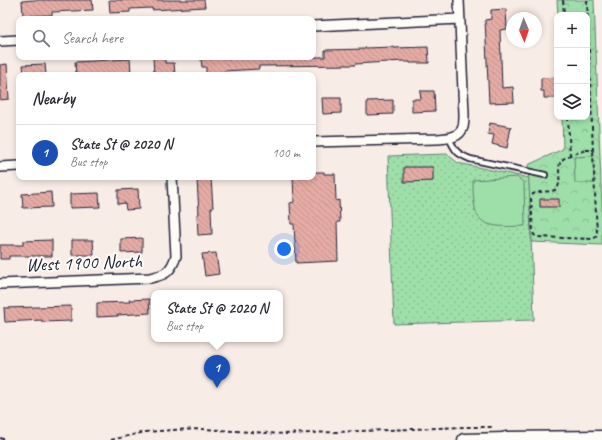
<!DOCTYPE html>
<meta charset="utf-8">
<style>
body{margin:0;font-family:Caveat,sans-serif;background:#f2f2f3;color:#2b2b33}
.controls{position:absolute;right:12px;top:12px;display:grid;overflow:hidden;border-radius:8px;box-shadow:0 2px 6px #0003}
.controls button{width:36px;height:36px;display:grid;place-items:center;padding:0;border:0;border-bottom:1px solid #e1e1e2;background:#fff;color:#2b2b33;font:20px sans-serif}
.compass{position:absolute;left:506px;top:12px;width:36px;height:36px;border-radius:50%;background:#fff;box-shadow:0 2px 6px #0003;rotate:178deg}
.you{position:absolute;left:284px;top:249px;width:14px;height:14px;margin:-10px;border:3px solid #fff;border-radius:50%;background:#1a73e8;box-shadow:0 0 0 6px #1a73e833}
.badge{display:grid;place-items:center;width:26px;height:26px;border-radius:50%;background:#d1495b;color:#fff;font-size:13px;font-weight:700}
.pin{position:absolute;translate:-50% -33px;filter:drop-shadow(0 1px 2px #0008)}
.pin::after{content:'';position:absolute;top:21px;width:14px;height:12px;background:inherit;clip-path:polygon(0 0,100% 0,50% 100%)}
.popup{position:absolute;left:151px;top:290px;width:132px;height:52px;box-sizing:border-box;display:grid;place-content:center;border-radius:8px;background:#fff;filter:drop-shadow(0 1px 3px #0005);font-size:13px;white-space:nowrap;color:#7c7c81}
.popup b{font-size:15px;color:#2b2b33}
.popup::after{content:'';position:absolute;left:50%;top:100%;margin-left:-8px;border:8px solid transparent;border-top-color:#fff}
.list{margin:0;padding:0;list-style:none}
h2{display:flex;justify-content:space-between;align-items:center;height:52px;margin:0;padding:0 16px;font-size:17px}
h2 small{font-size:13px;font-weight:400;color:#7c7c81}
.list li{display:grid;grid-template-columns:26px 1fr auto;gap:12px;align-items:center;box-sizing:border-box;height:56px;padding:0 16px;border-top:1px solid #e1e1e2}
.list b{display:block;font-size:15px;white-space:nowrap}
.list p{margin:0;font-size:13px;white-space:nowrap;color:#7c7c81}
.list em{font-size:13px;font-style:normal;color:#7c7c81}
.icon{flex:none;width:22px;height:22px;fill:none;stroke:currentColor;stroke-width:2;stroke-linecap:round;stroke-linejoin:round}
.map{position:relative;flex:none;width:602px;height:440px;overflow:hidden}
.search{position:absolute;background:#fff;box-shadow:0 2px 6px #0003;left:16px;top:16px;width:300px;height:44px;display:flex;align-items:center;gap:10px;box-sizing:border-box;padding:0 14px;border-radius:8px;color:#7c7c81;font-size:15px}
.panel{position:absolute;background:#fff;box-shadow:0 2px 6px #0003;left:16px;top:72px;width:300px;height:108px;border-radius:8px}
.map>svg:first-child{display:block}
.grass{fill:url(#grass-dots);stroke:#608072}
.forest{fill:url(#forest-crowns);stroke:#608072}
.pitch{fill:#9edfa9;stroke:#608072}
.building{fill:url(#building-back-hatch);stroke:#22223b}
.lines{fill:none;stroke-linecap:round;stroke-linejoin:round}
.service-casing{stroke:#22223b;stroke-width:8}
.minor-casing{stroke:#22223b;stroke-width:12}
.secondary-casing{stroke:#22223b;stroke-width:15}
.trunk-casing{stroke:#22223b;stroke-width:17}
.path{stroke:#22223b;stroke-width:2;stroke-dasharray:4 3;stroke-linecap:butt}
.service{stroke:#fdfcf7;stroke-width:4.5}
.minor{stroke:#fdfcf7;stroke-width:9}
.secondary{stroke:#fdfcf7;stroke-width:12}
.trunk{stroke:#fdfcf7;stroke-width:14}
.labels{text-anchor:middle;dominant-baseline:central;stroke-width:4;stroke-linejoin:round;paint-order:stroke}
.street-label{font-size:19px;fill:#22223b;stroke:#fdfcf7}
</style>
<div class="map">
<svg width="602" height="440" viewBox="0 0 602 440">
<defs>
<pattern id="grass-dots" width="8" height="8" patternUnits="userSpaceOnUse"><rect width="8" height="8" fill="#9edfa9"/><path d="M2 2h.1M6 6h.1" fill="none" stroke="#88bf92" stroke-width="1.8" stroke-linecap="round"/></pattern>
<pattern id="forest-crowns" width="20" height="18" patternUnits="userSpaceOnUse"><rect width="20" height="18" fill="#9edfa9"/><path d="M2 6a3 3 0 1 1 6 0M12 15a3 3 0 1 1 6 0" fill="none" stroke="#88bf92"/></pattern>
<pattern id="building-back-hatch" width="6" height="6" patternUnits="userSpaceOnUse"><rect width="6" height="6" fill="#e5aba4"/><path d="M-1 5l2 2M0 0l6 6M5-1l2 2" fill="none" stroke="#c4938e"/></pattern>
</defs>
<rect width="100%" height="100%" fill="#f8ece6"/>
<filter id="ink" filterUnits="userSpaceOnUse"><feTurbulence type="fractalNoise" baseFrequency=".025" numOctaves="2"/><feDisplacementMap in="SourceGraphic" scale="8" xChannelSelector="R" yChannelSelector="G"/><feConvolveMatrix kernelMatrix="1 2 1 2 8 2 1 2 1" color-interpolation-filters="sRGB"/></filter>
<g filter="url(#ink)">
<path class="grass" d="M447 154 458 163 529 178 534 320 394 324 388 156Z"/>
<path class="forest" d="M557 0H594L602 209V245L532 242 528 165 563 149 562 117H587V15H558Z"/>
<path class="pitch" d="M593 156 594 183H575L574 157Z
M517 177 524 183 525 226C508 226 478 231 475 208 473 199 473 189 473 180Z"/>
<path class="building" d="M33 0H92L93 10 52 12V15L23 16 22 1Z
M109 0H204L205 7 152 10V8L130 9V12L110 13Z
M506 9 507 29 500 30 502 88 513 87 514 102 489 103 485 20 491 19V10Z
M394 47V48L428 47 429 63H410V62H405L404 61 355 64V65L259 66V69L224 71V74L206 75V67H202L201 59 239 58V57H325V50L365 49V48Z
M153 57H165V63H174L175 75H154Z
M130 59 131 73 98 75H76L75 62Z
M7 64 9 99 0 100V65Z
M45 64 46 75H24L23 65Z
M557 77V98H544V91H541V78Z
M420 91H434L435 111 412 112V99H421Z
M322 98H341V113L323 114Z
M393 100V114L367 115V101Z
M490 123 511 127 507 148 492 144 494 135 488 134Z
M404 167H433V181L404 182Z
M313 172H324V174H335L336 201 339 200 340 222H337L338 261 296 263 294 224H291L290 203 294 202 293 177H313Z
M211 178 213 208H211L212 234 198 235 197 214H199L197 179Z
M138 189 139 209 126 210 125 203 118 204V190Z
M51 192 52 207 23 208 22 194Z
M99 193 100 207 70 208V194Z
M540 199H559V207H540Z
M142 238V252L121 253V239Z
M52 240V256H9V259H0V245H23V241Z
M72 240H93L94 255H72Z
M216 253 219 274 205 276 202 254Z
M149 299 150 313 118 315V316L97 317V303L130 302 129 300Z
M71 306V321L42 322V320L5 322 4 308Z"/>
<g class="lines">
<g class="service-casing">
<path id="service" d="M449 138C456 152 456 153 470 159L545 175"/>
</g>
<g class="minor-casing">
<path id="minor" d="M313 26 460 19
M0 41 19 40
M313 142 436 139C446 138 459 139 463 127 464 123 464 118 464 114L459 0
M0 167 19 166
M0 284 150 278C165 275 171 272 176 256L172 177"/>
</g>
<g class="secondary-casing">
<path id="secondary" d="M464 440 506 439 510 440"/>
</g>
<g class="trunk-casing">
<path id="trunk" d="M506 439 602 438"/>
</g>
<path class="path" d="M563 0 564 15
M587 0 593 152
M568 117 570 156
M586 150H589L593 152 597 234 596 237 593 239 538 237 534 235 533 232 531 198 533 194C539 191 549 192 555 190 564 185 555 166 562 160 568 154 579 153 586 150Z
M0 438 6 440
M111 440 145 432 173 430 202 429 284 434 464 427H493"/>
<use href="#service" class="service"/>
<use href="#minor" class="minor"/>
<use href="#secondary" class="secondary"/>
<use href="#trunk" class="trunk"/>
</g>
</g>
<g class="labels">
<g class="street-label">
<text transform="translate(84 263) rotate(-2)">West 1900 North</text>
</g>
</g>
</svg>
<div class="controls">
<button>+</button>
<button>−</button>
<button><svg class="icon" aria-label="layers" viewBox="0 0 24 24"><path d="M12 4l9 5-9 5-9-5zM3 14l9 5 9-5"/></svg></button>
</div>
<svg class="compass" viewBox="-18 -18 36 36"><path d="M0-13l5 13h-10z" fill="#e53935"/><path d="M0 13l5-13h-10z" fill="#7c7c81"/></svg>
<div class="you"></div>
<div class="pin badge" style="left:217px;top:388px;background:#1a4fb4">1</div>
<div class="popup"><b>State St @ 2020 N</b>Bus stop</div>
<div class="search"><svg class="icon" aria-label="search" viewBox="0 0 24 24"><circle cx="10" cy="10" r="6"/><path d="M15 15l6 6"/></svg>Search here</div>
<section class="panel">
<h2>Nearby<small></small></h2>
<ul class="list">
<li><span class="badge" style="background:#1a4fb4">1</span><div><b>State St @ 2020 N</b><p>Bus stop</p></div><em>100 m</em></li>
</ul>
</section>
</div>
